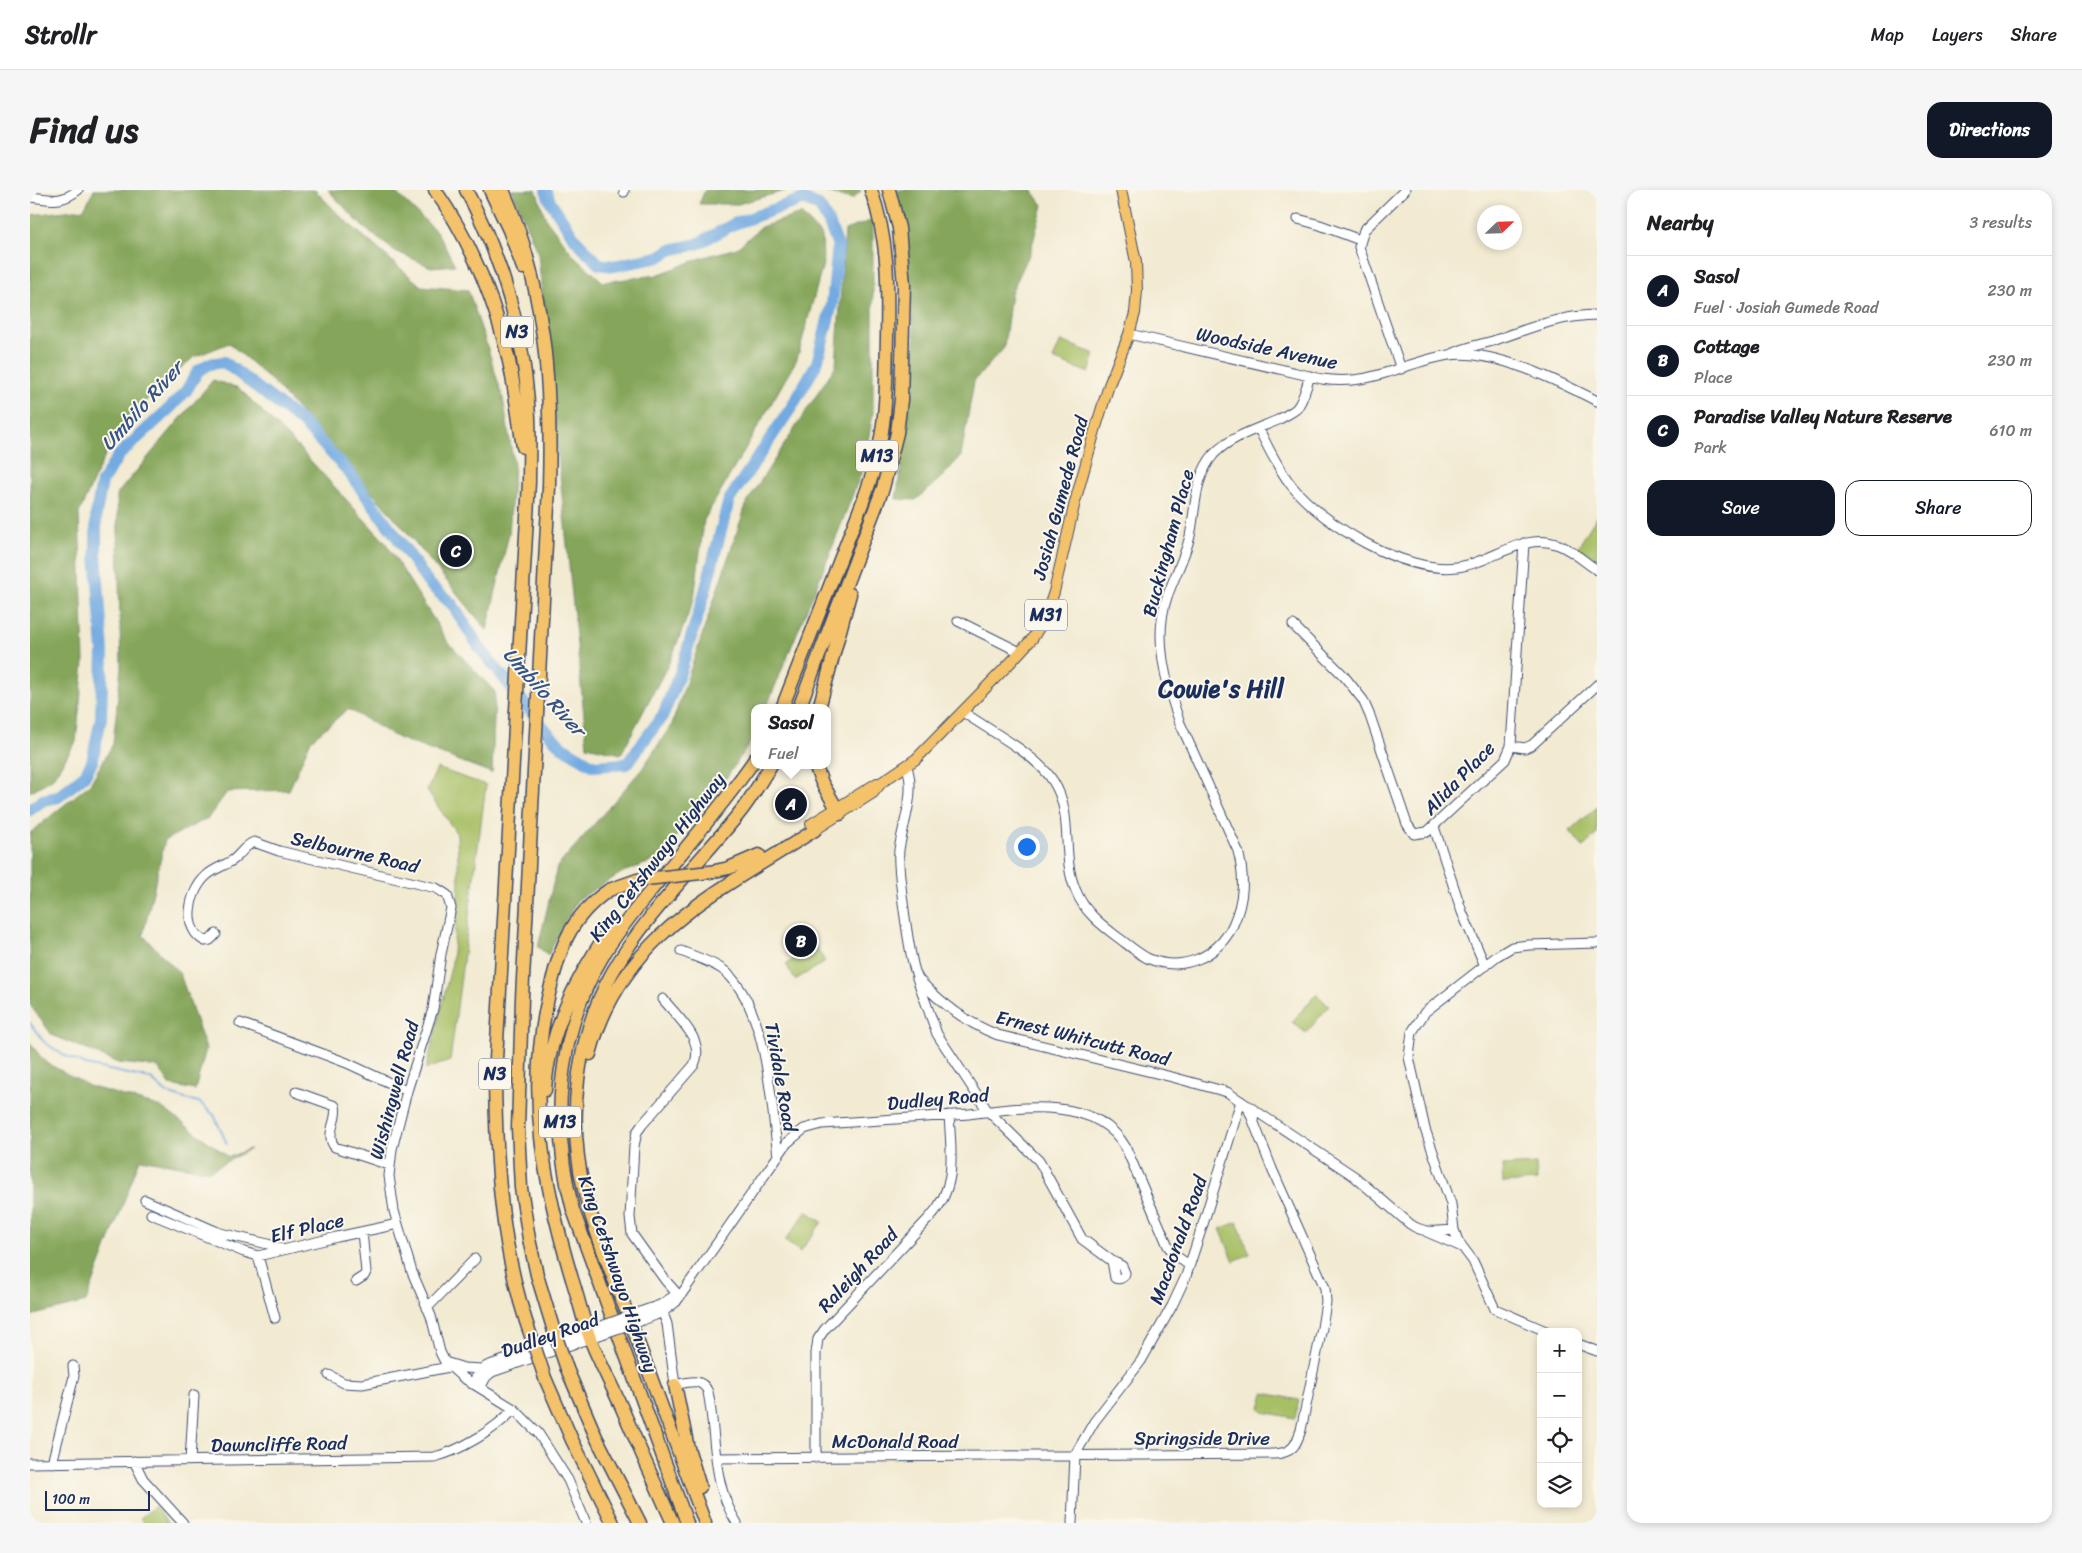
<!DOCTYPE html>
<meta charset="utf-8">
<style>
body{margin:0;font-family:Sriracha,sans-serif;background:#f6f6f6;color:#202124}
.controls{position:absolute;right:15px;bottom:15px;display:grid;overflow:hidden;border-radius:10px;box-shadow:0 2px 8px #0003}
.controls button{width:45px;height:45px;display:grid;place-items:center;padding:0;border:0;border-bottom:1px solid #e0e0e0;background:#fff;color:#202124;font:25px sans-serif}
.compass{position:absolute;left:1447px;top:15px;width:45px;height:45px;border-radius:50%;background:#fff;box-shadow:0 2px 8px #0003;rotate:67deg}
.scale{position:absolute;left:15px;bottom:12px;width:105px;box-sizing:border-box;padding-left:5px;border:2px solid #1b2f5e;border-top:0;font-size:14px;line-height:18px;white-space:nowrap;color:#1b2f5e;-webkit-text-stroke:4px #fbf7ec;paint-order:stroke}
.you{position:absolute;left:996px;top:656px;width:18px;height:18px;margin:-12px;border:4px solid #fff;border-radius:50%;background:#1a73e8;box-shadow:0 0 0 8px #1a73e833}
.badge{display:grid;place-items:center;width:32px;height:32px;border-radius:50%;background:#111827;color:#fff;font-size:16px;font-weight:700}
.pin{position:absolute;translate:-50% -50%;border:2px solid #fff;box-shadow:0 1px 5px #0006}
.popup{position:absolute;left:721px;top:514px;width:80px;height:65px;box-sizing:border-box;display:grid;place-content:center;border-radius:10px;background:#fff;filter:drop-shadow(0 1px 4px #0005);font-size:16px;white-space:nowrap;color:#757577}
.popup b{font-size:19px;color:#202124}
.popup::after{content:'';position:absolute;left:50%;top:100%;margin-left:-10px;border:10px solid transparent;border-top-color:#fff}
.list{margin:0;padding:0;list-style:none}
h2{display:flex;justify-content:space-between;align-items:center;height:65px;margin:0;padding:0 20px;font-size:21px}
h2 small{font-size:16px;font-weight:400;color:#757577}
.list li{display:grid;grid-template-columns:32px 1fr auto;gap:15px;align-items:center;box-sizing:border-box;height:70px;padding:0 20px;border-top:1px solid #e0e0e0}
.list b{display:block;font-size:19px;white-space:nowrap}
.list p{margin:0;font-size:16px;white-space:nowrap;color:#757577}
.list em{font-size:16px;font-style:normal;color:#757577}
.actions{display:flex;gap:10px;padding:15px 20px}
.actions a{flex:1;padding:11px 0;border:1px solid #111827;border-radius:15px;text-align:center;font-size:18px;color:#111827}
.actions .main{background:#111827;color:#fff}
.icon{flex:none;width:28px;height:28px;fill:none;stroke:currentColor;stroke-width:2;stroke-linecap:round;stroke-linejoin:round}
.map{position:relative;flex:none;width:1567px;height:1333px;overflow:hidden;border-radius:15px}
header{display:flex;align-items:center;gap:30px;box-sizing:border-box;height:70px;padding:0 25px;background:#fff;border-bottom:1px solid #e0e0e0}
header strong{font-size:24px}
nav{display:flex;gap:28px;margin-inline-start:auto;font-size:18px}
.intro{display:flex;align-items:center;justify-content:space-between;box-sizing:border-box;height:120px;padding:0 30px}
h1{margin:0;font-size:35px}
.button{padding:12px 22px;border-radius:15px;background:#111827;color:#fff;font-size:18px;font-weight:700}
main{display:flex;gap:30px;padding:0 30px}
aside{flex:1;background:#fff;border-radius:15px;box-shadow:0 2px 8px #0003}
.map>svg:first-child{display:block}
.green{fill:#a7bf65;stroke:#617762}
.forest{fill:#85a65a;stroke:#506a5c}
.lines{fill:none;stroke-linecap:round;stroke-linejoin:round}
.stream{stroke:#73aae1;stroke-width:2}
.river{stroke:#73aae1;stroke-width:12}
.minor-casing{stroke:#3b4b6f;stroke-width:11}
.major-casing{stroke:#3b4b6f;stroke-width:12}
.highway-casing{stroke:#3b4b6f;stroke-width:15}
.minor{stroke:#fff;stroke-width:9}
.major{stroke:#f4c26a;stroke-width:10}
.highway{stroke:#f4c26a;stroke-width:12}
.minor-bridge-casing{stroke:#3b4b6f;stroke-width:11;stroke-linecap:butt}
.highway-bridge-casing{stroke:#3b4b6f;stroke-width:15;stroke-linecap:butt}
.minor-bridge{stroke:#fff;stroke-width:9}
.highway-bridge{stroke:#f4c26a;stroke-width:12}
.labels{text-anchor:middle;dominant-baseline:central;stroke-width:4;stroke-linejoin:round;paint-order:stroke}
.shield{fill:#fbf7ec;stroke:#5e6b89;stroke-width:1}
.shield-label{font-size:18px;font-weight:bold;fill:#1b2f5e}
.street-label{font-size:19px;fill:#1b2f5e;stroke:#fbf7ec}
.water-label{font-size:20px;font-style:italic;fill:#355485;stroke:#fbf7ec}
.district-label{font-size:24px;font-weight:bold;fill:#1b2f5e;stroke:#fbf7ec}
</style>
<header>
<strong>Strollr</strong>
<nav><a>Map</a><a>Layers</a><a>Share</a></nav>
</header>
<div class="intro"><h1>Find us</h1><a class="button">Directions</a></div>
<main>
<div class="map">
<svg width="1567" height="1333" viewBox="0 0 1567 1333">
<rect width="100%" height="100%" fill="#fbf7ec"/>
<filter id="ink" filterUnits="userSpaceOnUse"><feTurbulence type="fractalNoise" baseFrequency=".02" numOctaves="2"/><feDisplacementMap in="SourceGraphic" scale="10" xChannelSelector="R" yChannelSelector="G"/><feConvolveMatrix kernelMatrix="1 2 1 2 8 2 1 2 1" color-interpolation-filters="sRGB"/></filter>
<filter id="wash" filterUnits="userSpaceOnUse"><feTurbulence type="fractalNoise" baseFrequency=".0096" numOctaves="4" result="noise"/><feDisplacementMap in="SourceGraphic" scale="20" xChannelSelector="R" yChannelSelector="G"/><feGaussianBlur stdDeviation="1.12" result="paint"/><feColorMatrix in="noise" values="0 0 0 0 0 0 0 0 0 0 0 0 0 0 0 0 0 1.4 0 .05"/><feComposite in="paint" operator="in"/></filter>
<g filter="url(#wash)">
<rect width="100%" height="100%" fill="#f2ead1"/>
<path class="green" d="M1031 151 1065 164 1059 183 1023 169Z
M1567 326V376L1545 362Z
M407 578 456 595 420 871 396 879 422 773 429 694 427 644 397 601Z
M1567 617V644L1553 657 1540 641Z
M786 756 795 772 765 790 756 774Z
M1286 804 1299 816 1276 843 1262 832Z
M1506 974 1507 991 1473 993 1472 976Z
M777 1021 792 1032 770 1062 755 1051Z
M1207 1032 1220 1064 1204 1071 1190 1039Z
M1234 1203 1269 1210 1265 1228 1233 1222 1230 1218Z
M125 1316 138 1333H114L110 1328Z"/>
<path class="forest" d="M64 0H285L310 26 391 96 438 100 457 156 473 208 484 276 479 343 457 440 370 334 243 192 199 153 164 167 134 192 85 243 49 323 54 472 46 552 22 589 0 602V25L54 19Z
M298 0H363L407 42 425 75 401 77 363 60 332 36Z
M482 0H506L516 29 543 65 573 92 627 85 674 67 707 58 731 37 771 24 792 46 793 74 767 169 674 330 664 409 641 469 591 564 557 556 508 64Z
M675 0H758L708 14H669Z
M793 0H831V1L823 9 804 5Z
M868 0H1002L1013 15 1000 63 981 103 974 158 944 191 931 266 914 285 886 310 866 309 876 244 885 152Z
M843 30V224L833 278 799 366 736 518H725L724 547 690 597 626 670 593 682 547 710 518 765 508 757 527 677 612 579 642 534 717 312 806 175 815 40Z
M183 190 209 198 268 257 355 352 418 452 465 502 462 583 368 548 318 519 281 550 259 600 197 602 178 628 135 650 113 745 150 784 176 859 165 900 140 895 128 877 88 873 22 845 0 815V643L60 594 83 554 91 477 87 304Z
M0 853 15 872 59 896 131 917 199 967 220 959 179 981 110 969 56 1112 0 1126Z"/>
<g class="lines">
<path class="stream" d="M0 833 14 852 33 865 56 875 121 889 137 903 155 909 169 912 184 925 197 954"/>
<path class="river" d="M0 620 13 610 28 607 54 586 62 572 71 528 73 462 66 364V324L72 292 89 265 141 217 156 201 168 181 179 174 194 172 272 232 317 280 369 350 399 394 422 414 449 457 519 544 532 557 564 576 597 574 633 525 650 483 673 409 699 310 761 218 787 173 802 114 808 56 799 33 789 16 773 9 704 34 667 54 640 60 629 67 584 76 569 74 545 49 520 11 516 0"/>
</g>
</g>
<g filter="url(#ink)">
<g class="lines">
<g class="minor-casing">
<path id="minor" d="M594 0V2
M0 7C21 9 30 14 48 0
M1268 29 1290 35 1330 50
M1099 144 1292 189C1342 197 1373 172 1419 165 1464 159 1528 191 1567 211
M1422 164C1436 157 1449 155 1463 151 1497 139 1531 125 1567 125
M1371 179 1329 57 1334 40 1375 0
M1229 239C1238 258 1248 278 1261 295 1293 335 1375 384 1427 377 1462 373 1493 341 1529 355 1542 360 1555 372 1567 380
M928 431 990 462
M1263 435 1314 486 1333 510 1340 526 1377 634 1384 644 1397 642 1475 570 1481 556 1494 353
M933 522C960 541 1006 564 1023 591 1045 625 1030 665 1046 701 1054 721 1069 733 1086 746 1096 753 1106 762 1117 768 1151 783 1187 768 1203 735 1214 710 1215 688 1208 661L1150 533C1136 494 1123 448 1137 407 1144 387 1155 367 1160 346 1166 318 1164 287 1184 264 1200 247 1227 239 1248 230 1254 226 1262 223 1267 218 1274 209 1276 197 1280 186
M1481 556 1495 558 1502 555 1567 495
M877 577C886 603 873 633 869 660 867 675 880 777 888 788 890 792 895 795 898 799 919 819 941 835 968 845L1142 887 1197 902 1324 986 1380 1034C1394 1044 1407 1041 1424 1040L1421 1014 1395 939 1379 867 1382 842 1395 822 1467 766 1482 757 1499 755 1567 753
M1404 637 1432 722 1455 776
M186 744 180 750 175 751C151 739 159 702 176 686 183 679 194 676 203 670 211 664 214 656 224 652L249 661 406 698 417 705 421 718 411 764 403 819 377 901 362 959 359 986 364 1021 382 1082 401 1126 410 1162 415 1172 432 1187 484 1219 508 1243 538 1290 556 1333
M651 761C665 767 684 772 696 782 738 821 741 912 748 966
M887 788 907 844 957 920 1009 971 1052 1049 1082 1071 1092 1076 1095 1083C1094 1088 1089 1090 1085 1088L1082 1071
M633 809C647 827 676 850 664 875L612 935 607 942 604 956 600 1027 602 1044 635 1090 650 1107
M210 833 317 873 377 901
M266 902 305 916C309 929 294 945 305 957L359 975
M115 1010 190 1043 238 1054 252 1059
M121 1024 214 1062 228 1066 307 1047 368 1034
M1424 1040 1428 1051 1443 1071 1465 1119 1518 1142
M1397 1042 1432 1057
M228 1066 245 1128
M326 1091 334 1086 336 1082 332 1042
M630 1115 637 1134 645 1195C658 1192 672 1187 678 1202 687 1247 681 1293 707 1333
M397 1118 445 1069
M610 1122 630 1115 647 1104
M613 1130 633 1122 646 1112 757 953 774 939 792 934 939 924C989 917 1067 905 1096 958L1138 1056 1146 1066 1159 1075
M1548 1154 1567 1161
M418 1173 434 1178 452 1179
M299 1185 314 1193 332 1194 419 1177
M442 1194 450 1181 457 1176 569 1137
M450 1198 456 1187 462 1182 572 1144
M686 1268 1244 1264C1262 1263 1266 1256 1271 1240L1292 1138 1296 1112 1295 1098 1242 979 1217 915
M786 1268V1163L788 1149 795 1139 900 1027C928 997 921 963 919 925
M104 1271 113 1289 153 1333
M160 1271 164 1205
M0 1273 404 1267C430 1261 466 1239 484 1219
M22 1273 44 1186 43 1176
M1042 1333 1045 1265 1064 1232 1111 1171 1142 1116 1156 1086 1174 1031 1211 911"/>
</g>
<g class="major-casing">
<path id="major" d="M781 634 847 593
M785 640 843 603 852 592 886 569 981 472 1002 449 1015 428 1024 402 1045 312 1066 237 1079 195 1099 144 1105 123 1107 101 1106 72 1091 0"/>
</g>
<g class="highway-casing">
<path id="highway" d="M405 0C440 50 464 108 478 167 485 197 488 227 493 257
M436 0C473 70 495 148 499 227 500 248 499 270 499 292L465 887C466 976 471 1064 502 1149
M460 0 479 40 493 78
M473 0C515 94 522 195 519 297L492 808 488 938 491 998 499 1049 507 1085 523 1138
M752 518 833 311C840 292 847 273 850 253 857 218 856 182 857 147 858 93 859 52 841 0
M769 518 853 298 867 243 871 210 874 95 869 38 859 0
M789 518 820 404
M785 575 792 593 810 624
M680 682 699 678 729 665
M579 700C538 728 529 761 518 808 496 905 514 995 542 1089 549 1110 553 1131 561 1151 570 1173 581 1194 591 1216 608 1255 625 1294 643 1333
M560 864C591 744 690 701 785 640
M515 900C519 838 549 783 584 733
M537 1179 566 1247 610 1333
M515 1188 542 1250 583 1333
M645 1195 658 1258 670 1297
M657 1333 543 1020C520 934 527 842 574 764 590 737 611 713 631 688 663 649 696 611 725 569
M675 1333C651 1268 627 1204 603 1139 586 1093 566 1047 554 1000 537 928 546 848 582 783 616 723 668 675 711 621 722 607 731 591 741 575"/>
</g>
<use href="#minor" class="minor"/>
<use href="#major" class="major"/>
<use href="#highway" class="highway"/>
<g class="minor-bridge-casing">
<path id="minor-bridge" d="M569 1137 610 1122
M572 1144 613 1130"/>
</g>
<g class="highway-bridge-casing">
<path id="highway-bridge" d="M579 700 607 690 680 682
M523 1138 537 1179
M502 1149 515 1188"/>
</g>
<use href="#minor-bridge" class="minor-bridge"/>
<use href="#highway-bridge" class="highway-bridge"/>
</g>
</g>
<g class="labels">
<g class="shield">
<rect x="471" y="126.5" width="32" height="31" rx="4"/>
<rect x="826" y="250.5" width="42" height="31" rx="4"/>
<rect x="995" y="409.5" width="42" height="31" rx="4"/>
<rect x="449" y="868.5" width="32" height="31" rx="4"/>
<rect x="509" y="916.5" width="42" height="31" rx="4"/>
</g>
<g class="shield-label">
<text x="487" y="142">N3</text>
<text x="847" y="266">M13</text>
<text x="1016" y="425">M31</text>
<text x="465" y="884">N3</text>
<text x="530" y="932">M13</text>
</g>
<g class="street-label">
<text transform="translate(1237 158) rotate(12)">Woodside Avenue</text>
<text transform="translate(1030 308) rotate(-75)">Josiah Gumede Road</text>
<text transform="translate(1138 353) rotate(-75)">Buckingham Place</text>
<text transform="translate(1429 588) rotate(-46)">Alida Place</text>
<text transform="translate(325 662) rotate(13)">Selbourne Road</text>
<text transform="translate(627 667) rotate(-52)">King Cetshwayo Highway</text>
<text transform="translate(1053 848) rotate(14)">Ernest Whitcutt Road</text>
<text transform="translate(751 887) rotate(80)">Tividale Road</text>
<text transform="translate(364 900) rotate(-75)">Wishingwell Road</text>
<text transform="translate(908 909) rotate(-5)">Dudley Road</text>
<text transform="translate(277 1038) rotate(-13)">Elf Place</text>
<text transform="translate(1148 1050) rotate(-70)">Macdonald Road</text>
<text transform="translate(828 1080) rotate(-47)">Raleigh Road</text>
<text transform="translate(588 1084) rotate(71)">King Cetshwayo Highway</text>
<text transform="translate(520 1145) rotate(-19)">Dudley Road</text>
<text x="1172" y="1248">Springside Drive</text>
<text x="865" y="1251">McDonald Road</text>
<text transform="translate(249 1254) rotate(-1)">Dawncliffe Road</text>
</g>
<g class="water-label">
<text transform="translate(112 216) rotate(-48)">Umbilo River</text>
<text transform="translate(514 502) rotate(48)">Umbilo River</text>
</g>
<g class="district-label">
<text x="1191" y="499">Cowie's Hill</text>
</g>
</g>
</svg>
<div class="controls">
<button>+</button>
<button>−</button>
<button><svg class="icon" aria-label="locate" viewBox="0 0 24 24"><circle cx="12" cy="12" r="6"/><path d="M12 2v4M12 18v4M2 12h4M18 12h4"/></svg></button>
<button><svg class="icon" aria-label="layers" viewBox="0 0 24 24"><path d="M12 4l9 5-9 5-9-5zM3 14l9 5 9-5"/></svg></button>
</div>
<svg class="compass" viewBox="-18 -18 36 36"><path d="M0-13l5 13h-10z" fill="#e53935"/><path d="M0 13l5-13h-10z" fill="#757577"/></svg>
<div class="scale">100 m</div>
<div class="you"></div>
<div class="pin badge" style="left:761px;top:614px">A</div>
<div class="popup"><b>Sasol</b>Fuel</div>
<div class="pin badge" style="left:771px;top:751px">B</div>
<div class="pin badge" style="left:426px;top:361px">C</div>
</div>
<aside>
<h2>Nearby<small>3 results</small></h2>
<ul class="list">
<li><span class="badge">A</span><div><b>Sasol</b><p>Fuel · Josiah Gumede Road</p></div><em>230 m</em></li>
<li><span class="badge">B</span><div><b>Cottage</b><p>Place</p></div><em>230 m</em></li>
<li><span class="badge">C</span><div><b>Paradise Valley Nature Reserve</b><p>Park</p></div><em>610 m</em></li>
</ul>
<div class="actions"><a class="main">Save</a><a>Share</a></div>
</aside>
</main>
